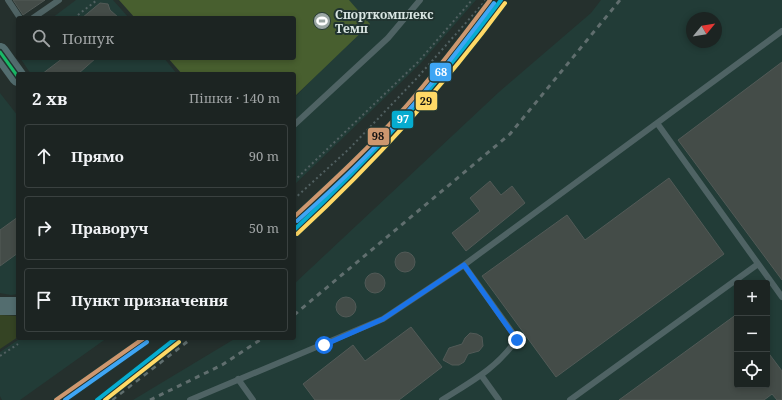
<!DOCTYPE html>
<html lang="uk">
<meta charset="utf-8">
<style>
body{margin:0;font-family:"Noto Serif",serif;background:#252c2a;color:#f1f3f6}
.controls{position:absolute;right:12px;bottom:12px;display:grid;overflow:hidden;border-radius:4px;box-shadow:0 2px 6px #0003}
.controls button{width:36px;height:36px;display:grid;place-items:center;padding:0;border:0;border-bottom:1px solid #3a4140;background:#1c2422;color:#f1f3f6;font:20px sans-serif}
.compass{position:absolute;left:686px;top:12px;width:36px;height:36px;border-radius:50%;background:#1c2422;box-shadow:0 2px 6px #0003;rotate:60deg}
.stop{position:absolute;width:12px;height:12px;margin:-9px;border:3px solid #1a73e8;border-radius:50%;background:#fff}
.stop.end{background:#1a73e8;border-color:#fff;box-shadow:0 1px 4px #0008}
.list{margin:0;padding:0;list-style:none}
h2{display:flex;justify-content:space-between;align-items:center;height:52px;margin:0;padding:0 16px;font-size:17px}
h2 small{font-size:13px;font-weight:400;color:#a0a4a5}
.list li{display:grid;grid-template-columns:26px 1fr auto;gap:12px;align-items:center;box-sizing:border-box;height:64px;margin:0 8px 8px;padding:0 8px;border:1px solid #3a4140;border-radius:4px}
.list b{display:block;font-size:15px;white-space:nowrap}
.list em{font-size:13px;font-style:normal;color:#a0a4a5}
.icon{flex:none;width:22px;height:22px;fill:none;stroke:currentColor;stroke-width:2;stroke-linecap:round;stroke-linejoin:round}
.map{position:relative;flex:none;width:782px;height:400px;overflow:hidden}
.search{position:absolute;background:#1c2422;box-shadow:0 2px 6px #0003;left:16px;top:16px;width:280px;height:44px;display:flex;align-items:center;gap:10px;box-sizing:border-box;padding:0 14px;border-radius:4px;color:#a0a4a5;font-size:15px}
.panel{position:absolute;background:#1c2422;box-shadow:0 2px 6px #0003;left:16px;top:72px;width:280px;height:268px;border-radius:4px}
.map>svg:first-child{display:block}
.built{fill:#223c37;fill-rule:evenodd}
.green{fill:#354424}
.forest{fill:#485f2f}
.building{fill:#444c48;stroke:#525a57}
.lines{fill:none;stroke-linecap:round;stroke-linejoin:round}
.path{stroke:#526162;stroke-width:2;stroke-dasharray:2 3;stroke-linecap:butt}
.service{stroke:#4f6364;stroke-width:6}
.secondary{stroke:#536d6f;stroke-width:18}
.rail{stroke:#606e6e;stroke-width:3;stroke-dasharray:5 5;stroke-linecap:butt}
.bus-1-casing{stroke:#213430;stroke-width:6}
.bus-1{stroke:#1ab867;stroke-width:3}
.rail-1-casing{stroke:#213430;stroke-width:7}
.rail-2-casing{stroke:#213430;stroke-width:7}
.rail-3-casing{stroke:#213430;stroke-width:7}
.rail-4-casing{stroke:#213430;stroke-width:7}
.rail-1{stroke:#06acd0;stroke-width:4}
.rail-2{stroke:#ffd966;stroke-width:4}
.rail-3{stroke:#cd976f;stroke-width:4}
.rail-4{stroke:#3ea5f4;stroke-width:4}
.route{stroke:#1a73e8;stroke-width:5}
.labels{text-anchor:middle;dominant-baseline:central;stroke-width:4;stroke-linejoin:round;paint-order:stroke}
.poi-label{font-size:12px;font-weight:bold;fill:#d9e5e2;stroke:#213430;text-anchor:start}
.line-badge{stroke:#213430;stroke-width:1.5}
.badge-label{font-size:11px;text-anchor:middle;font-weight:bold;fill:#fff}
.pale-badge-label{font-size:11px;text-anchor:middle;font-weight:bold;fill:#111}
</style>
<div class="map">
<svg width="782" height="400" viewBox="0 0 782 400">
<rect width="100%" height="100%" fill="#25302d"/>
<path class="built" d="M76 0H113L129 18H52Z
M349 0H476L420 64 294 185V98L321 70Z
M601 0H782V400H133L236 338H294V284L499 92 591 13ZM692 18H716V42H692ZM737 283H767V385H737Z
M20 58H164L177 74H31Z
M0 93 18 116V294L11 295 0 293Z
M21 338H107L20 400H2L0 396V352Z"/>
<path class="green" d="M0 315 18 316V337L0 349Z"/>
<path class="forest" d="M119 0H349L370 24 294 97V74H182L168 58H294V18H135Z"/>
<path class="building" d="M13 0H45L23 15Z
M100 3 108 4 110 10 119 18H82Z
M63 58H96L78 74H42Z
M782 62V280L678 140Z
M669 178 724 254 556 377 482 276 567 215 585 240Z
M490 181 501 195 512 186 525 203 466 251 452 233 480 211 470 198Z
M18 217V253L0 266V230Z
M395 262a10 10 0 1 1 20 0a10 10 0 1 1-20 0Z
M365 283a10 10 0 1 1 20 0a10 10 0 1 1-20 0Z
M336 307a10 10 0 1 1 20 0a10 10 0 1 1-20 0Z
M737 314V385H767V351L782 371V400H777L772 394 764 400H619Z
M411 327 442 367 399 400H315L303 384 353 345 365 361Z
M470 333 477 334 482 337 483 346 479 351 468 354 464 362 459 365H452L443 360 449 348 462 344 465 338Z"/>
<g class="lines">
<path class="path" d="M74 18 97 0
M294 181 418 62 472 0
M294 199 349 149 417 78 486 0
M0 356 18 344"/>
<path class="service" d="M8 0 20 18
M33 18 59 0
M657 123 782 297
M294 125 388 38 420 0
M481 375 499 400
M238 379 253 400
M190 400 383 319 464 265 782 31
M442 400C472 381 496 369 517 339L464 265
M570 400 758 264"/>
<path class="secondary" d="M0 52 18 77
M0 306H18"/>
<path class="rail" d="M294 233 309 216
M294 315 510 134 620 0
M112 400 192 338
M150 400 222 365 263 338"/>
<g class="bus-1-casing">
<path id="bus-1" d="M0 52 18 77"/>
</g>
<use href="#bus-1" class="bus-1"/>
<g class="rail-1-casing">
<path id="rail-1" d="M294 230C370 159 439 83 501 0
M97 400 176 338"/>
</g>
<g class="rail-2-casing">
<path id="rail-2" d="M297 234C374 163 443 87 505 3
M105 400 179 342"/>
</g>
<g class="rail-3-casing">
<path id="rail-3" d="M294 217C333 181 372 145 407 105 436 72 463 36 490 0
M56 400 144 338"/>
</g>
<g class="rail-4-casing">
<path id="rail-4" d="M297 221C332 190 366 158 397 123 432 85 463 44 494 3
M65 400 147 342"/>
</g>
<use href="#rail-1" class="rail-1"/>
<use href="#rail-2" class="rail-2"/>
<use href="#rail-3" class="rail-3"/>
<use href="#rail-4" class="rail-4"/>
</g>
<g class="lines">
<path class="route" d="M324 345 383 319 464 265 517 340"/>
</g>
<defs>
<g id="stadium-disc" transform="scale(0.9)"><circle r="9.5" fill="#9aa6a3" stroke="#213430"/><path d="M0-5a6.5 5 0 1 0 0 10a6.5 5 0 1 0 0-10ZM-3.5-1.8h7v3.6h-7Z" fill="#fff"/></g>
</defs>
<g fill-rule="evenodd">
<use href="#stadium-disc" x="322" y="21"/>
</g>
<g class="labels">
<g class="poi-label">
<text x="335" y="14">Спорткомплекс<tspan x="335" dy="14">Темп</tspan></text>
</g>
</g>
<g class="line-badge">
<rect x="429" y="62" width="23" height="20" rx="4" fill="#3ea5f4"/>
<rect x="415" y="91" width="23" height="20" rx="4" fill="#ffd966"/>
<rect x="391" y="110" width="23" height="19" rx="4" fill="#06acd0"/>
<rect x="367" y="127" width="23" height="19" rx="4" fill="#cd976f"/>
</g>
<g class="badge-label">
<text x="441" y="76">68</text>
<text x="403" y="123">97</text>
</g>
<g class="pale-badge-label">
<text x="426" y="105">29</text>
<text x="378" y="140">98</text>
</g>
</svg>
<div class="controls">
<button>+</button>
<button>−</button>
<button><svg class="icon" aria-label="locate" viewBox="0 0 24 24"><circle cx="12" cy="12" r="6"/><path d="M12 2v4M12 18v4M2 12h4M18 12h4"/></svg></button>
</div>
<svg class="compass" viewBox="-18 -18 36 36"><path d="M0-13l5 13h-10z" fill="#e53935"/><path d="M0 13l5-13h-10z" fill="#a0a4a5"/></svg>
<div class="stop" style="left:324px;top:345px"></div>
<div class="stop end" style="left:517px;top:340px"></div>
<div class="search"><svg class="icon" aria-label="search" viewBox="0 0 24 24"><circle cx="10" cy="10" r="6"/><path d="M15 15l6 6"/></svg>Пошук</div>
<section class="panel">
<h2>2 хв<small>Пішки · 140 m</small></h2>
<ul class="list">
<li><svg class="icon" aria-label="ahead" viewBox="0 0 24 24"><path d="M12 20V5M6 11l6-6 6 6"/></svg><div><b>Прямо</b></div><em>90 m</em></li>
<li><svg class="icon" aria-label="right" viewBox="0 0 24 24"><path d="M7 20v-9h11M14 6l5 5-5 5"/></svg><div><b>Праворуч</b></div><em>50 m</em></li>
<li><svg class="icon" aria-label="arrive" viewBox="0 0 24 24"><path d="M6 21V4h12l-3 4 3 4H6"/></svg><div><b>Пункт призначення</b></div></li>
</ul>
</section>
</div>
